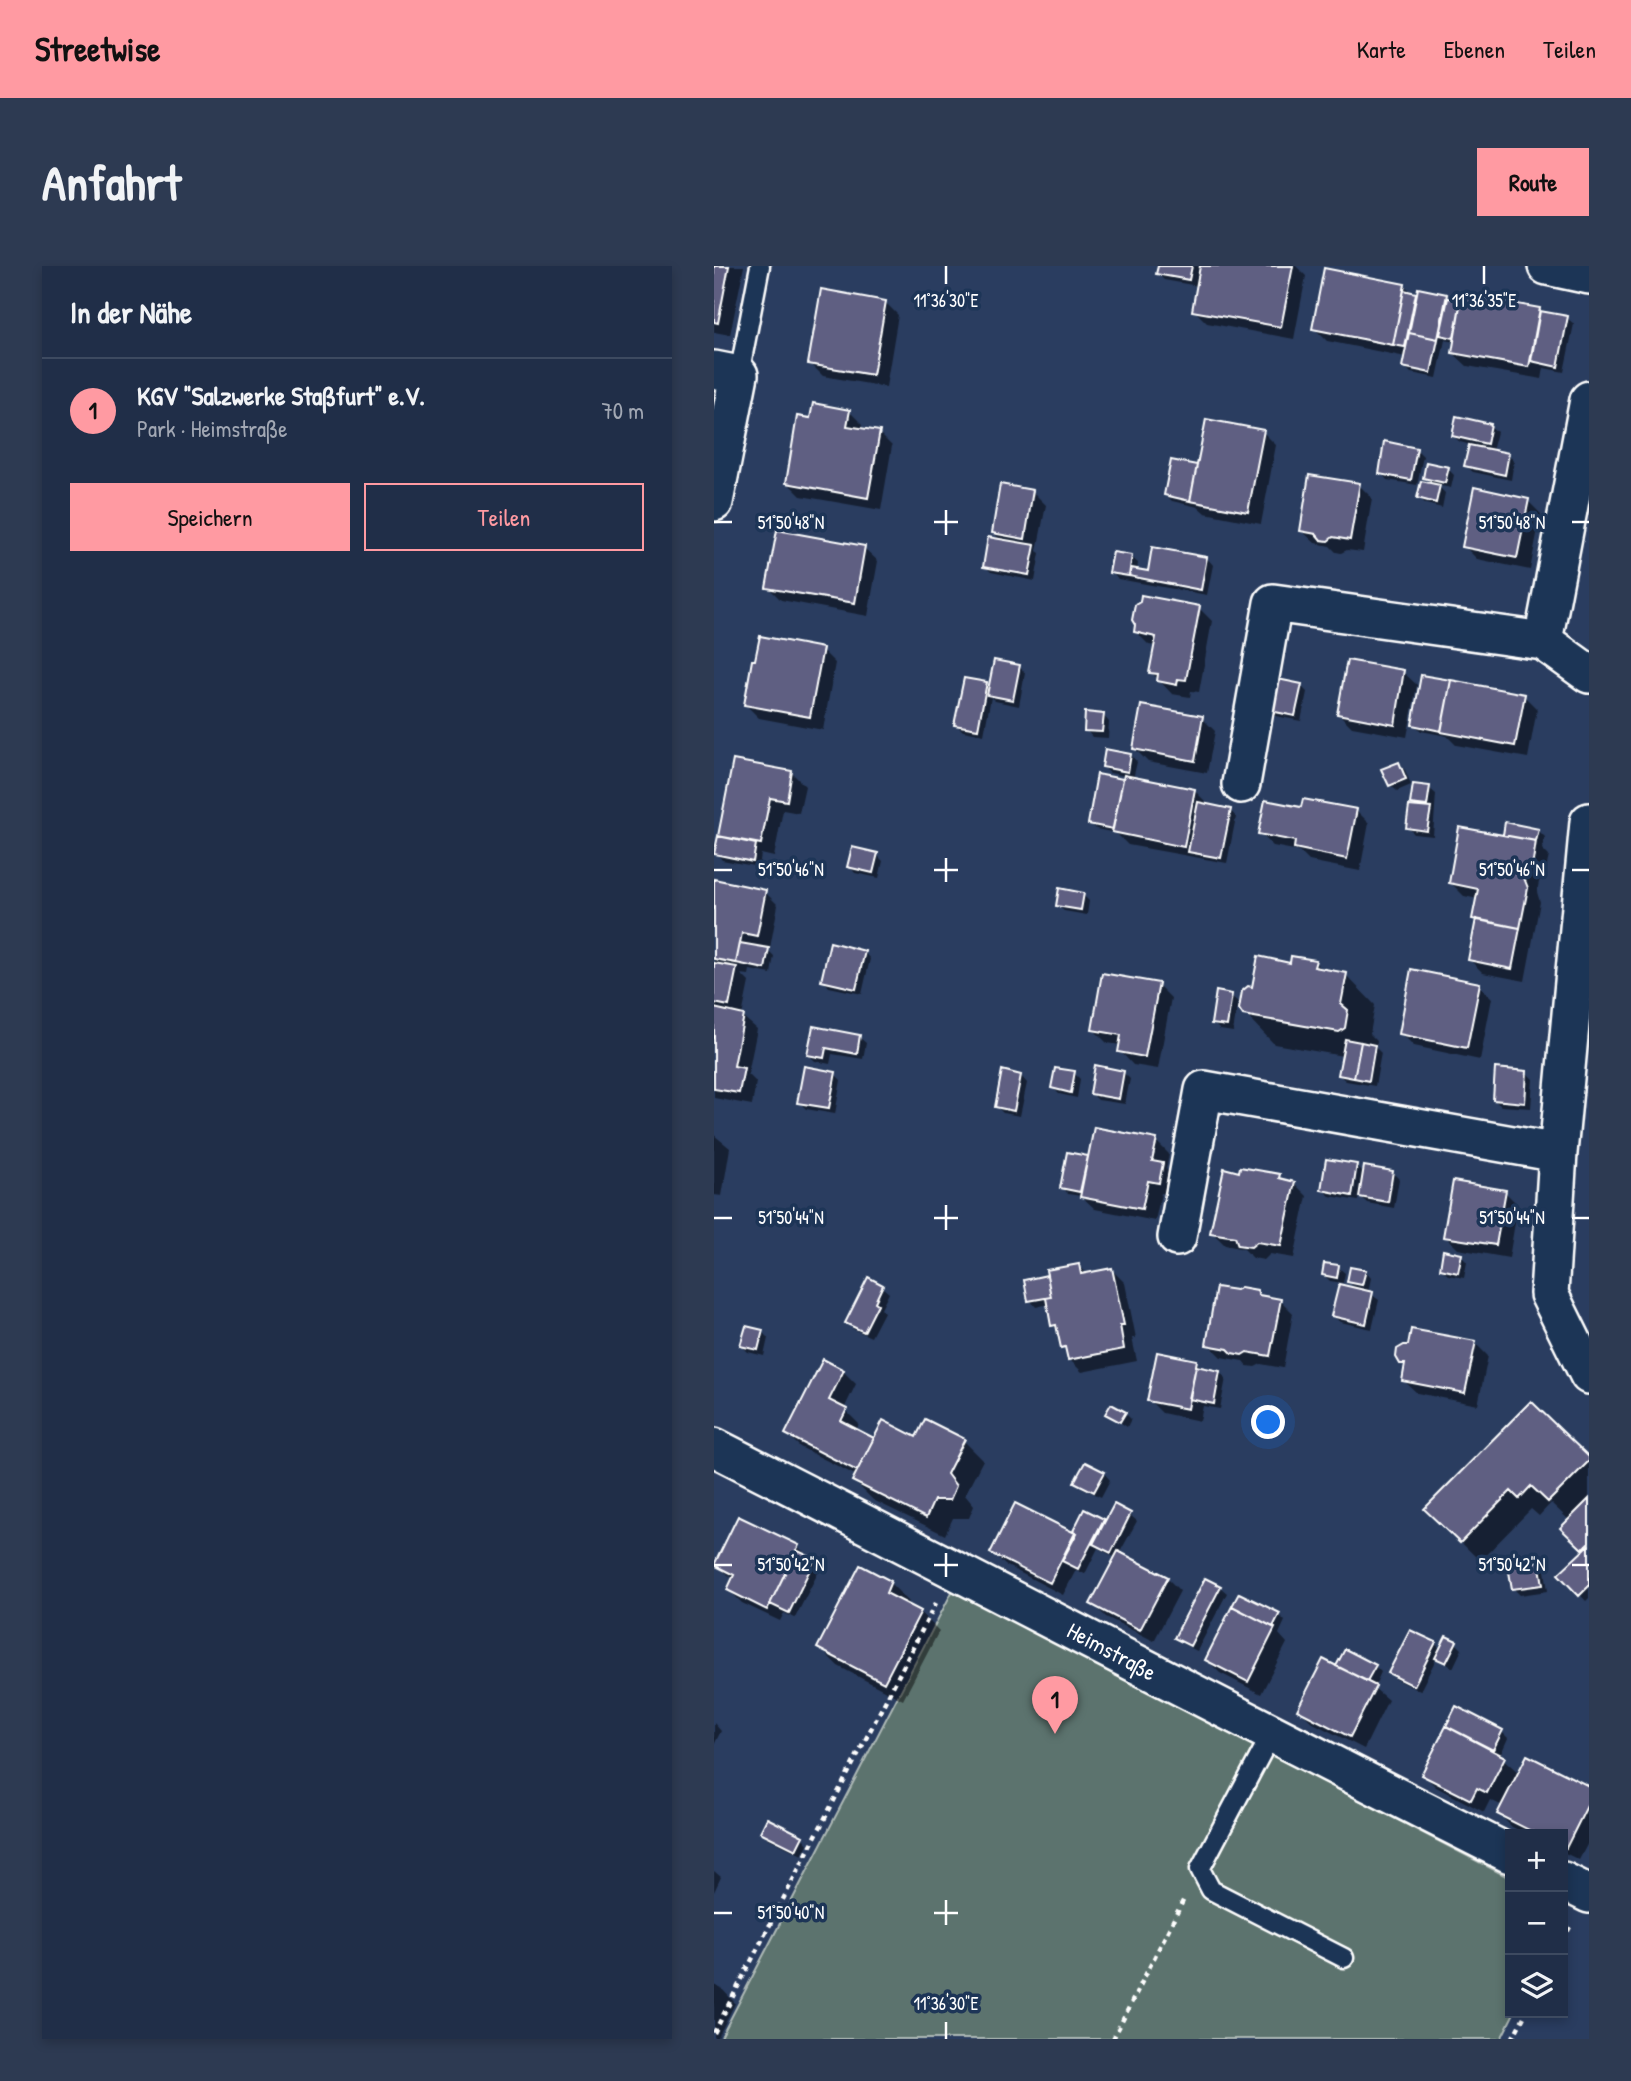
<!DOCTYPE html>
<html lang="de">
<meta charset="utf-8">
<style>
body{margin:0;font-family:"Patrick Hand",sans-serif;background:#2d3a52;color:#f1f3f6}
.controls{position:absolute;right:21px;bottom:21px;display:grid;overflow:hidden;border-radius:0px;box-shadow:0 4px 10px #0003}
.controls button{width:63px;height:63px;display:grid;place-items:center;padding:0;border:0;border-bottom:2px solid #3d4a60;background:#202e48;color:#f1f3f6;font:35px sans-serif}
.you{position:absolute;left:555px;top:1157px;width:24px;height:24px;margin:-18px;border:5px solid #fff;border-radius:50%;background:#1a73e8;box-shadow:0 0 0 10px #1a73e833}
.badge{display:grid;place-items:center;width:46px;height:46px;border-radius:50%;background:#ff9aa2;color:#111;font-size:23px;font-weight:700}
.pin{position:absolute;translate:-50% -58px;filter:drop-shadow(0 2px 4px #0008)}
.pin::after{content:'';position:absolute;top:37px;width:24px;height:21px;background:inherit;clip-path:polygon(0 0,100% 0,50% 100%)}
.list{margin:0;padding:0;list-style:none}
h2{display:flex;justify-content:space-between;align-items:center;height:91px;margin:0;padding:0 28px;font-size:30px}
h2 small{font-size:23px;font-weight:400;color:#a2a8b4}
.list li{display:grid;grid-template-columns:46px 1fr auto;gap:21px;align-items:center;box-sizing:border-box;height:105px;padding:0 28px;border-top:2px solid #3d4a60}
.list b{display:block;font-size:26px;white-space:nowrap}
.list p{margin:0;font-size:23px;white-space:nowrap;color:#a2a8b4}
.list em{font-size:23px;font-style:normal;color:#a2a8b4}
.actions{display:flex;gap:14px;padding:21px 28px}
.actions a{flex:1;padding:16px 0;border:2px solid #ff9aa2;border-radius:0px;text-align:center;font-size:24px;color:#ff9aa2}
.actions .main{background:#ff9aa2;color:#111}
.icon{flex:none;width:38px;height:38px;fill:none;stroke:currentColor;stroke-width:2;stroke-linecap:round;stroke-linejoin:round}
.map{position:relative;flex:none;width:875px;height:1773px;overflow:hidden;border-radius:0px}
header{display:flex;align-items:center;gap:42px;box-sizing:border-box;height:98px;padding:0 35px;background:#ff9aa2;color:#111}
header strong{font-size:33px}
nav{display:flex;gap:38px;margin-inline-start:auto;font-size:24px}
.intro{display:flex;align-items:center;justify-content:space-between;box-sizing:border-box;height:168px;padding:0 42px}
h1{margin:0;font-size:49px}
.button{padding:18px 32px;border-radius:0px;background:#ff9aa2;color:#111;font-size:24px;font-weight:700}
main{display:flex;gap:42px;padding:0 42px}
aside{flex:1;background:#202e48;border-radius:0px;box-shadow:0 4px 10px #0003}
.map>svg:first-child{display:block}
.green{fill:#5c736e;stroke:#aeb9b6;stroke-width:2}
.shadow{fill:#0007;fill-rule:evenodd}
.building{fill:#5f5f82;stroke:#fff;stroke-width:2}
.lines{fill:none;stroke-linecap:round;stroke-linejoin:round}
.service-casing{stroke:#fff;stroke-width:23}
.minor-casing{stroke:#fff;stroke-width:42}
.path{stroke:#fff;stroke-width:4.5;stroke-dasharray:5 5;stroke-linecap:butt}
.service{stroke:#1d3557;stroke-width:18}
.minor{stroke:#1d3557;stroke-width:37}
.ticks{fill:none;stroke:#fff;stroke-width:2.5}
.labels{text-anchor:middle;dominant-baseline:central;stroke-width:7;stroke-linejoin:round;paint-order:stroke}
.street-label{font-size:23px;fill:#fff;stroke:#1d3557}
.ticks-label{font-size:18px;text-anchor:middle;fill:#fff;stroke:#1d3557;stroke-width:7;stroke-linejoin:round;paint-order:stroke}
</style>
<header>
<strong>Streetwise</strong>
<nav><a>Karte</a><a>Ebenen</a><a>Teilen</a></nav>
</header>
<div class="intro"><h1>Anfahrt</h1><a class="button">Route</a></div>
<main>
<aside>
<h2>In der Nähe<small></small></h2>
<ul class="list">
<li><span class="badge">1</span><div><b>KGV &quot;Salzwerke Staßfurt&quot; e.V.</b><p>Park · Heimstraße</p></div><em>70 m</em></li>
</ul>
<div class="actions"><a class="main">Speichern</a><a>Teilen</a></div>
</aside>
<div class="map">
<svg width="875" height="1773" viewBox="0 0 875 1773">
<rect width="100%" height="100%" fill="#2a3d60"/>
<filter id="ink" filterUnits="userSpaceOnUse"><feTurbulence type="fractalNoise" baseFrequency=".0143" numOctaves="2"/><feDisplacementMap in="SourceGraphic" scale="14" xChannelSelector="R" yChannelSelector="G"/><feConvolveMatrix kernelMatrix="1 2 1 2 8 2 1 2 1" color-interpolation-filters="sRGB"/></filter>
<g filter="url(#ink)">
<path class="green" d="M239 1324 796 1612V1747H800L787 1773H6Z"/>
<path class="shadow" d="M0 0H30L16 69 0 66Z
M446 0H582L592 10 580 73 493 57 480 44 484 20 450 14 444 8Z
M691 20 704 31 732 29 736 34 748 38 825 44 829 48 853 52 860 58 850 106 830 102 828 113 753 100 739 87 741 76 731 74 723 112 697 107 690 100 692 91 613 75 600 62Z
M171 36 184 49 172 121 109 110 96 97Z
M135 145 148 158 147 164 165 167 178 180 167 244 87 230 74 217 97 154Z
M776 160 783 166 778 185 794 188 800 195 797 214 759 206 752 200 757 179 746 176 739 170Z
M549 166 562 179 547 258 491 247 484 241 458 235 452 229 482 200 484 202Z
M702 183 709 190 703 219 673 214 667 207Z
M734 203 740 209 737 222 723 219 731 227 728 242 712 238 705 232 719 219 711 211Z
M645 219 658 232 649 286 633 284 627 287 622 286 616 280 601 277 587 264Z
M319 226 332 239 323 285 326 287 321 315 277 306 271 300 288 275 279 267Z
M814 235 827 248 816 304 763 293 750 280Z
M150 282 164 295 154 350 67 334 54 321Z
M417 291 424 297 423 305 436 307 493 292 499 299 493 329 404 313 397 306Z
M485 342 498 355 485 426 477 425 476 431 458 428 437 406 442 380 435 379 422 366ZM431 367 451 374 431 370Z
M108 384 121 397 109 464 45 452 32 439Z
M305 400 311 407 305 440 281 435 277 431 270 469 249 465 242 458 272 418 276 422Z
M689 406 703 419 693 471 638 461 625 448Z
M708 411 810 430 823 443 814 492 742 479 733 470 707 465 700 458Z
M587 420 593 426 587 455 556 449 549 443Z
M389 449 395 456 394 472 378 471 372 464Z
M488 452 501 465 493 507 434 496 421 483Z
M417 489 423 496 419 513 481 525 494 538 516 544 522 551 513 597 414 579 402 567 382 563 376 557 408 514 410 516 411 510 396 507 389 501Z
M20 496 78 507 91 520 85 547 69 544 60 591 47 588 45 601 8 594 2 587Z
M684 498 691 504 697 519 683 525 676 519Z
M715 522 722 528 719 570 700 568 694 561 704 542 698 537Z
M588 543 642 544 655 557 646 605 595 595 585 585 559 580 546 567Z
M824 564 831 571 828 583 835 590 831 608 825 616 823 626 826 636 811 715 769 707 756 694 763 656 760 652 764 633 750 630 737 617 790 571Z
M163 589 169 595 165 612 141 607 135 600Z
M0 615 51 626 64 639 56 682 51 681 60 690 57 708 36 704 35 709 27 708 35 716 28 750 43 763 34 808 42 816 38 839 0 832Z
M369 629 375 635 373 649 350 645 343 639Z
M150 686 156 693 148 728 115 721 109 714Z
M601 696 609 705 632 709 661 739 656 768 663 775 662 782 667 787 661 820 632 815 625 809 629 790 560 778 530 747 539 723 577 699Z
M444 719 457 732 444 803 419 799 406 785 407 779 393 777 380 764Z
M765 719 778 732 766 794 700 780 687 767Z
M517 730 524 736 519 766 506 764 499 757Z
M100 762 145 771 152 777 149 793 118 788 116 798 101 795 95 789Z
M409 806 416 813 411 838 384 834 377 827Z
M360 807 366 813 363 832 345 828 339 822Z
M813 807 819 813 817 842 787 840 780 834Z
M121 808 127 814 121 848 92 843 85 836Z
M307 810 313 817 306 850 289 847 283 841Z
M0 869 16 882 8 930 0 929Z
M442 875 455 888 452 903 461 912 457 930 447 927 441 955 381 943 367 930 354 928 348 921 373 892 375 894Z
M643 900 651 908 679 907 685 913 680 942 653 937 645 929 644 935 616 930 609 924Z
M527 908 565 910 571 915 580 917 593 930 580 992 556 988 550 994 539 992 530 983 511 979 498 966Z
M791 926 804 939 795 992 744 983 731 970Z
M747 990 753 996 750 1012 734 1009 727 1003Z
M365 999 373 1008 398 1004 411 1017 422 1072H418L423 1095 368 1106 355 1093 354 1086 349 1081 345 1066 339 1059 335 1038 322 1041 316 1034 332 1011Z
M624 1001 631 1007 629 1017 616 1015 610 1009Z
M651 1005 657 1012 654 1026 665 1034 658 1063 626 1056 619 1050 643 1024 635 1016Z
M154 1014 168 1021 175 1027 167 1043 170 1046 157 1071 139 1063 133 1057Z
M546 1031 566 1034 579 1047 569 1102 547 1098 541 1101 533 1100 529 1095 507 1091 494 1078Z
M48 1066 54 1072 50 1090 34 1086 28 1080Z
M761 1077 774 1090 764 1139 703 1127 689 1114 692 1101 688 1096Z
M482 1096 489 1103 505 1106 512 1112 506 1143 489 1140 486 1155 448 1147 435 1134Z
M129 1105 142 1118 130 1143 145 1158 142 1165 160 1174 250 1175 269 1194 251 1229 260 1240 255 1252H239L231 1269 159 1234 140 1215 143 1210 86 1181 73 1168Z
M411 1147 417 1153 413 1161 394 1148Z
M875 1193V1332L872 1335 847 1309 871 1285 849 1262 856 1255 837 1237 825 1250 817 1243 766 1295 713 1243Z
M390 1207 396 1214 387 1231 369 1222 362 1216Z
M302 1239 362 1271 389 1254 392 1257 400 1240 416 1249 423 1255 405 1288 453 1312 466 1325 440 1375 392 1351 379 1338 402 1292 384 1282 371 1308 362 1304 349 1329 291 1299 278 1286Z
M84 1281 107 1301 81 1352 70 1347 66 1355 28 1337 15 1324 20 1314 2 1299Z
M825 1297 831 1304 834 1325 806 1329 800 1323Z
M176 1317 195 1336 193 1340 206 1346 225 1365 189 1434 124 1400 105 1381Z
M506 1321 513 1327 483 1385 469 1378 462 1372Z
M565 1349 571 1355 565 1368 573 1377 547 1428 506 1407 493 1394Z
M721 1377 727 1384 742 1377 748 1383 739 1402 723 1391 706 1425 682 1413 676 1407Z
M661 1400 667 1406 660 1422 674 1434 650 1483 599 1457 585 1444 623 1402Z
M743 1443 788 1466 794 1472 786 1490 805 1507 875 1522V1575L865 1594 849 1586V1568H813L798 1561 785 1548 789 1540 776 1534 770 1546 722 1521 709 1508Z
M0 1457 7 1465 0 1479Z
M48 1566 88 1571 94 1578 88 1589 54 1572Z
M0 1605 7 1611 0 1626Z
M0 1719 8 1723 21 1737 3 1773 0 1771Z"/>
<path class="building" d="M0 0H15L4 57 0 56Z
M444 0H478L475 14 442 8Z
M486 0H579L567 61 478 45Z
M610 2 691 18 679 79 598 63Z
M704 22 733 28 724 73 695 67Z
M107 23 172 35 159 109 94 98Z
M690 24 702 27 691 81 679 79Z
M748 28 826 42 815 101 738 87Z
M734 32 747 34 740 72 726 69Z
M826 45 854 50 844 101 817 95Z
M695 67 724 73 717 107 688 101Z
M99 137 136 144 133 160 166 165 154 232 72 217 83 150 96 152Z
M742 150 777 158 773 178 738 170Z
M492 153 550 164 534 246 476 235Z
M670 175 703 182 697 214 665 208Z
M755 179 795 187 791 209 750 200Z
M457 194 483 199 476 235 450 229Z
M712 196 735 201 731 217 709 212Z
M595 209 646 217 636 274 619 271 614 275 607 274 602 268 586 265Z
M707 215 726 219 722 237 703 232Z
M286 218 319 224 311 273 278 267Z
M760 221 815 233 803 292 748 281Z
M63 264 151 280 141 337 52 322Z
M274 271 321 279 315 309 269 301Z
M438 281 493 291 487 324 415 310 417 302 434 305Z
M399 286 418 289 415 310 395 307Z
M427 329 486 340 472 414 464 413 463 419 443 415 444 408 435 407 442 371 420 366 421 359 418 354 421 339 426 336Z
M46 370 109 382 96 451 30 439 38 394H41Z
M280 394 306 399 299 434 273 429Z
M633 394 690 404 681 459 623 448Z
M707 409 737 414 727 465 698 459Z
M554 411 588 418 581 450 547 443Z
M250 412 273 416 264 463 240 459Z
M737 414 811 428 801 480 727 466Z
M427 439 489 450 481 495 419 483Z
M371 446 390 448 388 466 370 465Z
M391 483 417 488 414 506 388 501Z
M19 494 78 505 73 535 56 532 47 578 4 570Z
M685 496 692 513 675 520 667 503Z
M383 508 409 513 399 563 374 558Z
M410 509 481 523 470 581 398 566Z
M699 518 716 520 713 540 696 538Z
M589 533 643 543 633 593 580 582 581 575 544 568 551 534 587 541Z
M484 536 517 543 507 592 474 586Z
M695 540 717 542 713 565 692 562Z
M791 556 825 563 822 575 789 569Z
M745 561 822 575 819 595 812 602 810 612 814 622 806 662 758 653 764 623 735 617Z
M4 570 42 578 39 596 0 588Z
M138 581 164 587 159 607 133 601Z
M0 613 52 624 43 670 28 667 22 697 0 693Z
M345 622 370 627 367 644 342 640Z
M762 653 806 662 798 703 754 694Z
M116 676 151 685 142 723 107 715Z
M26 677 55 682 51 703 22 697Z
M544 690 576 697 577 690 602 694 600 701 633 707 627 738 634 744 631 762 625 766 529 749 525 743 528 725 534 720 538 721Z
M0 697 23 701 15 740 0 737Z
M697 703 766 717 753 782 685 768Z
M388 707 445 717 431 791 404 786 407 769 378 764Z
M502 725 518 728 513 760 497 758Z
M0 742 30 749 20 800 30 802 25 827 0 823Z
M99 760 146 769 143 788 112 782 110 792 93 789Z
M631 773 647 776 640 812 624 809Z
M647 776 661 779 655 815 640 812Z
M381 799 410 805 405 833 376 828Z
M90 800 122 806 115 842 83 837Z
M341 802 361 805 357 827 337 822Z
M781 802 813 805 811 837 779 834Z
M288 804 307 809 300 845 281 841Z
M380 861 443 873 438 895 449 897 445 917 434 915 428 943 366 931Z
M353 886 374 890 366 926 346 922Z
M612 893 643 898 638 930 607 924Z
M650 900 679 905 674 936 645 931Z
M526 901 566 908 565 912 581 916 567 980 543 976 537 981 524 979 521 971 496 967 510 902 525 906Z
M739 915 792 924 782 979 729 971Z
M729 984 748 988 744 1007 726 1003Z
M610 997 625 999 623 1012 608 1009Z
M365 998 367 1008 398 1002 410 1059H406L410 1083 354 1094 351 1081 347 1082 342 1059 337 1060 332 1032 337 1031 332 1004Z
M636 1001 652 1004 648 1019 633 1016Z
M333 1009 337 1031 314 1035 310 1014Z
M154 1011 169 1019 161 1036 164 1038 150 1066 131 1057Z
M625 1018 659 1026 652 1058 617 1050Z
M502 1021 522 1024 527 1021 543 1024 545 1029 567 1033 556 1090 533 1086 528 1089 518 1087 514 1083 492 1079Z
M32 1060 49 1064 44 1084 26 1080Z
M697 1063 762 1075 751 1127 688 1115 691 1098H686L682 1091 683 1083 690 1079H694Z
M443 1086 483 1094 474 1143 433 1135Z
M109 1093 130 1104 115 1134 133 1143 127 1155 160 1172 143 1205 71 1168Z
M482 1100 506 1105 500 1138 475 1133Z
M817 1135 875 1191V1195L834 1236 817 1220 805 1233 797 1225 746 1277 710 1243Z
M397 1138 412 1146 406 1156 391 1148Z
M211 1153 251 1173 233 1208 242 1220 236 1234H220L212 1252 138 1215 169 1154 202 1171Z
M371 1196 391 1206 380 1226 360 1216Z
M875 1233V1276L868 1283 846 1262Z
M301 1237 361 1267 336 1317 276 1287Z
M400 1238 417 1247 397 1287 379 1278Z
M370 1243 390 1253 364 1303 348 1295 363 1267 359 1265Z
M24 1250 85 1279 53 1344 13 1324 20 1309 0 1299Z
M875 1279V1320L865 1330 844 1308Z
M82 1284 101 1293 75 1347 56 1338Z
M404 1285 454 1311 426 1364 376 1338Z
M825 1295 829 1319 798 1323 794 1300Z
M146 1299 177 1315 172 1327 207 1345 170 1417 103 1382Z
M491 1312 507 1320 476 1380 460 1372Z
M525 1327 566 1347 559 1361 518 1340Z
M518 1340 561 1362 534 1416 491 1394Z
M696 1364 722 1376 700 1420 674 1407Z
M732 1370 743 1375 732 1397 721 1392Z
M631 1383 662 1399 653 1415 622 1400Z
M609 1393 662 1420 636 1471 583 1444Z
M742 1440 789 1464 779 1484 732 1460Z
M732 1460 791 1491 773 1527 763 1522 757 1534 707 1509Z
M813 1489 875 1520V1536L852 1582 849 1581V1568H823L783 1548Z
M53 1552 89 1570 82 1584 46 1566Z"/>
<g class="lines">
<g class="service-casing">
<path id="service" d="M25 109 46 0
M557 1469 486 1603 497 1624 630 1692"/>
</g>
<g class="minor-casing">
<path id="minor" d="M833 0 875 9
M0 104 25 109 0 236
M875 134 829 375 875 408
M527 518 559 337 829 375
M875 556 844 887 835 1028 875 1109
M463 971 490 824 844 887
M0 1181C266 1316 530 1455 796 1588
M849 1615 875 1628"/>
</g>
<path class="path" d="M849 1674 857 1659
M0 1767 222 1337
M399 1773 471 1631
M798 1773 812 1747"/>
<use href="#service" class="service"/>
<use href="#minor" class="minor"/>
</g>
</g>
<path class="ticks" d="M232 0V18M770 0V18M232 244V269M0 256H18M220 256H244M858 256H875M232 592V616M0 604H18M220 604H244M858 604H875M232 939V964M0 952H18M220 952H244M858 952H875M232 1287V1311M0 1299H18M220 1299H244M858 1299H875M232 1634V1659M0 1647H18M220 1647H244M232 1756V1773"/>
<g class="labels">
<g class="street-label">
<text transform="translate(398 1385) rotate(28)">Heimstraße</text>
</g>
</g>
<g class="ticks-label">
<text x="232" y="41">11°36'30"E</text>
<text x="770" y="41">11°36'35"E</text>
<text x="77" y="263">51°50'48"N</text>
<text x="798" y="263">51°50'48"N</text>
<text x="77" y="610">51°50'46"N</text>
<text x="798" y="610">51°50'46"N</text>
<text x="77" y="958">51°50'44"N</text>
<text x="798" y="958">51°50'44"N</text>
<text x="77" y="1305">51°50'42"N</text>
<text x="798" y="1305">51°50'42"N</text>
<text x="77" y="1653">51°50'40"N</text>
<text x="232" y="1744">11°36'30"E</text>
</g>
</svg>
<div class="controls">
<button>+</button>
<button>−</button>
<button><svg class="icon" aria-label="layers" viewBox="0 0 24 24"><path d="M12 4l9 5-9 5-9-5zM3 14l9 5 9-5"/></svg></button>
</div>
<div class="you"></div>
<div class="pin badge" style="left:341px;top:1468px">1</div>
</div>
</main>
